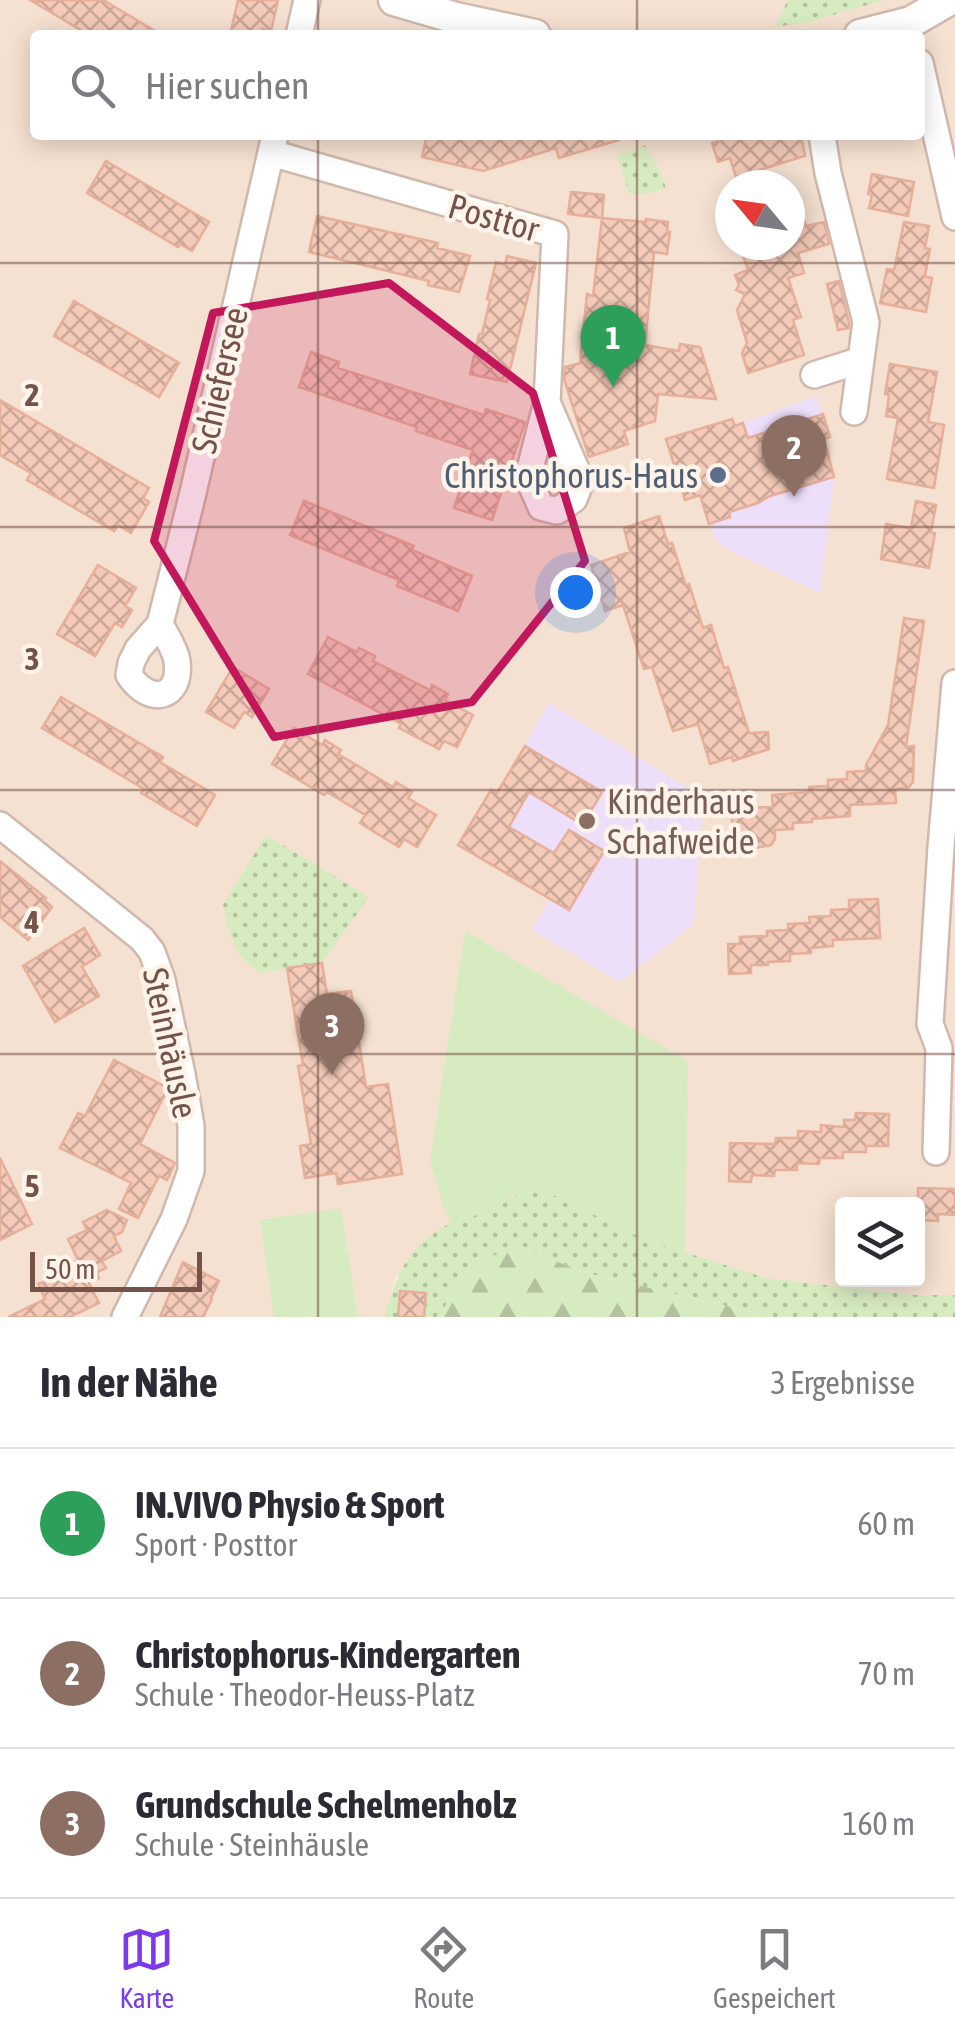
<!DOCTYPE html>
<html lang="de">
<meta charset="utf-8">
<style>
body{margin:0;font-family:"Asap Condensed",sans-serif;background:#f2f2f3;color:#2b2b33}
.controls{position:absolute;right:30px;bottom:30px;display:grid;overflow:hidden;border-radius:10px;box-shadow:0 5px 25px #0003}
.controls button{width:90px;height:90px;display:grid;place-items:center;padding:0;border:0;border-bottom:2px solid #e1e1e2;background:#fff;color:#2b2b33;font:50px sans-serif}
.compass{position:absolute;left:715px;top:170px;width:90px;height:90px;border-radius:50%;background:#fff;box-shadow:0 5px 25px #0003;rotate:299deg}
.scale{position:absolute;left:30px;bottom:25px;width:172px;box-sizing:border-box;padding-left:10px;border:5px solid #765348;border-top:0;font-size:28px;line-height:35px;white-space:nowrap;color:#765348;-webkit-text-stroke:8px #fff4ea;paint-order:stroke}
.you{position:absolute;left:575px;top:592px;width:35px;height:35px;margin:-25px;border:8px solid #fff;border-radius:50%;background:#1a73e8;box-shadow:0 0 0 15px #1a73e833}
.badge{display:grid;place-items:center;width:65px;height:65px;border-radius:50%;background:#7c3aed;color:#fff;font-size:32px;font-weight:700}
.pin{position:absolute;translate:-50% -82px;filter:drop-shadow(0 2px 5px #0008)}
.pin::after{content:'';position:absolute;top:52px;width:35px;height:30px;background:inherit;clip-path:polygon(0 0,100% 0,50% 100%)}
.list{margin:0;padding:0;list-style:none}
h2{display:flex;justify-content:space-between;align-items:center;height:130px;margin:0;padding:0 40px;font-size:42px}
h2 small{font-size:32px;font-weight:400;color:#7c7c81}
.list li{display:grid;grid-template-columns:65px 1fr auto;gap:30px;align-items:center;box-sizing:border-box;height:150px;padding:0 40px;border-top:2px solid #e1e1e2}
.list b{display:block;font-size:38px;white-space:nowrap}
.list p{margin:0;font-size:32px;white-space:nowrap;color:#7c7c81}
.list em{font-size:32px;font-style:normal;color:#7c7c81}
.icon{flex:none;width:55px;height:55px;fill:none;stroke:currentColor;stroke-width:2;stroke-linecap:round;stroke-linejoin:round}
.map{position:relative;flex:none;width:955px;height:1317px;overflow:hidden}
.search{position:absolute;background:#fff;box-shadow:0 5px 25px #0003;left:30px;right:30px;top:30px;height:110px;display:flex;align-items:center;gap:25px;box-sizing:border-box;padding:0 35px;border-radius:10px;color:#7c7c81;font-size:38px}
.sheet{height:580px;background:#fff}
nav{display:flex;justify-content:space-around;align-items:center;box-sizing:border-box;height:140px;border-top:2px solid #e1e1e2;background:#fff;font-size:28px;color:#7c7c81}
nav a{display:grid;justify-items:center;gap:5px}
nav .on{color:#7c3aed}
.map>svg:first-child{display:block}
.residential{fill:#f5e1d1;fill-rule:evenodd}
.education{fill:#eddff9}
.grass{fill:url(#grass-dots)}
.forest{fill:url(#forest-firs)}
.garden{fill:#d7ebc0}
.building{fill:url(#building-cross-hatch);stroke:#e7ae99;stroke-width:2.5}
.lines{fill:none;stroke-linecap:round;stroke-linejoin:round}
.minor-casing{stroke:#d1b8ac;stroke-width:30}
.tertiary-casing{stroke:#d1b8ac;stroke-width:35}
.minor{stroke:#fff;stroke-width:25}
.tertiary{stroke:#fff;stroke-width:30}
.marked{fill:#c2185b;fill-opacity:0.2;stroke:#c2185b;stroke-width:8;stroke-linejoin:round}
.grid{fill:none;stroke:#765348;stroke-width:2.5;stroke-opacity:0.55}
.service-dot{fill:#5c6f8a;stroke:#fff4ea;stroke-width:4}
.education-dot{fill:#8d6e63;stroke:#fff4ea;stroke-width:4}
.labels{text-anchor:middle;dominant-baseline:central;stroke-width:9;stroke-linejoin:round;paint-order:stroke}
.street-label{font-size:35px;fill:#765348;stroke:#fff4ea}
.service-label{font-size:35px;fill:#4e5e75;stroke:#fff4ea;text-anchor:end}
.education-label{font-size:35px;fill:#785e54;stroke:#fff4ea;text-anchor:start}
.grid-label{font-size:32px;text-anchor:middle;font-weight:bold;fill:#765348;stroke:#fff4ea;stroke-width:9;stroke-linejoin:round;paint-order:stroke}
</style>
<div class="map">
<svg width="955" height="1317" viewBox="0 0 955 1317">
<defs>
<pattern id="grass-dots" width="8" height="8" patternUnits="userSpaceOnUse" patternTransform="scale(2.5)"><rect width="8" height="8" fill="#d7ebc0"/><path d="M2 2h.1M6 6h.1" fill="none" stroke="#b3c19e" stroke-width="1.8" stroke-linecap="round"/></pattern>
<pattern id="forest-firs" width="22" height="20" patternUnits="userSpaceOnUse" patternTransform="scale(2.5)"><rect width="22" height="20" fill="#d7ebc0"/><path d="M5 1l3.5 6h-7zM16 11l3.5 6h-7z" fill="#b3c19e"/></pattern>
<pattern id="building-cross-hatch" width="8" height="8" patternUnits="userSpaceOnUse" patternTransform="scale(2.5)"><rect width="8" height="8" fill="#f4cab9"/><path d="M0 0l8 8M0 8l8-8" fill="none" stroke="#caa798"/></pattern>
</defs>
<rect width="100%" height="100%" fill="#fdf0e3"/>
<path class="residential" d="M0 0H955V1295H912L766 1278 656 1243 601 1217 396 1277 384 1317H0ZM35 35H920V135H35ZM730 185H790V245H730ZM842 1204H918V1280H842Z"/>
<path class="education" d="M816 396 830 437 824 440 834 477 820 593 723 547 715 537 709 524 730 517 729 512 757 503 763 486 743 423Z
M549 703 703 797 694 924 620 982 532 930 550 899 459 845 498 793Z"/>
<path class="grass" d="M788 0H884L809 22 775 27Z
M645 145 663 178 666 189 645 194 629 193 617 155Z
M266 835 369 897 322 963 261 973C232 956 230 935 223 905Z
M529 1192 556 1196 656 1243 766 1278 912 1295H955V1317H772L590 1274 520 1248 454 1285 441 1317H384C397 1274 407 1247 449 1224 461 1218 475 1217 486 1211 501 1204 513 1196 529 1192Z"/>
<path class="forest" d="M520 1248 590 1274 772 1317H441L454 1285 483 1258Z"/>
<path class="garden" d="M465 931 688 1061 685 1254 633 1234 556 1196 529 1192 511 1197 484 1213 451 1223 444 1209 430 1160Z
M341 1208 358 1317H274L260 1220Z"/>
<path class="building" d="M30 0H103L162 35H89Z
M238 0H278L271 31 262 29 261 35H230Z
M427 135H619V140L559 158 556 148 483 171 422 157Z
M736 135H801L805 156 736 177 730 158 718 162 712 143Z
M106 161 209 222 192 251 180 244 178 247 87 193Z
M872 174 914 182 908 216 869 208 872 195 868 194Z
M794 190 806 226 824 222 829 244 798 253 804 273 788 278 801 317 793 320 804 355 748 373 742 353 747 343 737 310 745 294 736 290 739 285 735 275 748 270 741 250 749 248 748 245H790V191Z
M571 192 604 195 602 218 646 222V219L668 222 667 232H670L667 254 654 252 645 345 679 351 680 344 700 347 716 399 658 394 655 421 624 431 628 444 589 457 564 379 565 367 580 363 587 294 593 296 602 218 568 214Z
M317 216 438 243 437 248 470 256 459 292 428 285 429 281 309 252Z
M904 222 929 226 925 248 930 249 925 276 932 278 926 312 880 303 887 269 894 270Z
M507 256 536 263 507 382 470 374 479 334H482L490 300 487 299 496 262 505 265Z
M839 281 849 323V328L838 330 827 284Z
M74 301 179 363 159 397 54 336Z
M311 352 339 362 338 368 484 415 486 409 525 422 492 520 454 508 473 450 416 431 417 427 299 387Z
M890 364 937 372 928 422 944 425 934 488 887 479 898 418 886 416 889 395 885 394Z
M0 400 149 488 143 498 149 502 131 533 118 525 114 531 27 480 31 473 0 455Z
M823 414 830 437 824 439 834 477 770 496 758 503 729 512 730 517 709 524 700 495 685 500 666 439 732 419 735 426 743 423 748 438Z
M304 501 414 546 412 550 472 576 458 611 397 586 399 580 290 535Z
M916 501 936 505 931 532 935 533 929 568 881 559 886 524 911 528Z
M659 516 668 544 672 543 686 586 689 584 703 628 711 625 724 668 728 667 749 733 768 732 769 749 733 761 732 757 710 764 698 724 673 731 652 667 644 669 623 605 605 611 591 565 630 552 624 528Z
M98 565 136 588 125 606 132 610 122 627 115 623 95 656 57 634Z
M904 618 924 621 906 747 914 746 913 782 908 788 895 789 896 803 850 805V816L812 819V822L793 823V829L775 830V839L771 845 733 852 732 816H744L743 808 773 807 772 795 809 792V787L828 786V780L847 779V772L866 771V765L888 725Z
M328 637 357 652 359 648 375 656 373 661 430 690 432 685 448 694 445 700 473 715 457 747 444 741 439 749 399 728 401 724 308 674Z
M233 667 269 689 252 717 244 712 234 728 206 712Z
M61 697 163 757 160 762 215 795 197 826 141 793 144 789 42 728Z
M294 728 322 745 325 740 341 750 338 754 393 787 396 782 412 792 408 798 436 815 417 847 404 839 399 847 360 823 365 815 327 792 324 795 272 764Z
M525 746 602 792 583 825 529 792 509 827 554 853 569 830 604 851 569 910 458 845 491 790 497 793Z
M0 861 46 898 44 900 52 907 28 940 0 917Z
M878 899 880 938 833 940V946L811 948V953L790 954V961L768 962V965H751V973L729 974 728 944H740V937L767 936V931L788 930V924L810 923 809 917 831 916V910L849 909V900Z
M84 928 100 955 82 967 99 996 55 1022 23 966Z
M322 963 327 994 351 991 366 1087 388 1084 402 1174 338 1184 336 1173 305 1178 300 1146 311 1144 298 1066 303 1065 287 968Z
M114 1060 168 1088 140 1144 175 1163 167 1180 159 1176 138 1218 119 1209 131 1183 60 1148 78 1113 85 1116Z
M856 1113 889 1114 888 1146H866V1152H843V1158H820L819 1164 797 1163V1170H775L774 1176 752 1175 751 1182 729 1181 730 1143 775 1144 776 1138H798V1131L821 1132V1125L844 1127V1120H855Z
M0 1158 32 1224 0 1240Z
M918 1188 955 1189V1215L938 1214V1221L918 1220Z
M107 1210 127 1220 122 1232 114 1236 121 1251 102 1261 106 1268 97 1272 99 1278 89 1283 99 1303 70 1317H8L45 1299 38 1284 49 1280 47 1275 78 1260 68 1239 87 1230 83 1222Z
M183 1262 219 1281 211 1298 212 1299 203 1317H160Z
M400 1291 426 1293 424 1317H398Z"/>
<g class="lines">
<g class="minor-casing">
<path id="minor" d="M299 35 307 0
M920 63 955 217
M822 135 828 173 866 322 854 412
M271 153 555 234 547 402 528 477 541 507 557 511 574 499 581 481 547 402
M814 375 861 360
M160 624C166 636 175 648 177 661 182 698 150 707 129 675L131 663 138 649 160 624 192 497 275 135
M0 825 142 939 152 952 162 980 182 1074 191 1126V1171L174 1219 125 1317
M936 1152 939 1048 930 1024 941 847 955 683"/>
</g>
<g class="tertiary-casing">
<path id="tertiary" d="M394 0 456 18 535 35
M860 35 911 22 949 0"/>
</g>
<use href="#minor" class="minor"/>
<use href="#tertiary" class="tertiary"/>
</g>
<path class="marked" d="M389 283 533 393 585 561 472 702 274 737 154 541 213 313Z"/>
<path class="grid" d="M318 0V35M637 0V35M318 135V1317M637 135V1317M0 263H955M0 527H955M0 790H955M0 1054H955"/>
<circle class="service-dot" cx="718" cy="475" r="10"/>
<circle class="education-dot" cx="587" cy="821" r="10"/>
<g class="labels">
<g class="street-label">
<text transform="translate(494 217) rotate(16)">Posttor</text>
<text transform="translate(219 380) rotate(-77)">Schiefersee</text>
<text transform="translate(171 1043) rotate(78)">Steinhäusle</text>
</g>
<g class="service-label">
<text x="698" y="475">Christophorus-Haus</text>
</g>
<g class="education-label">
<text x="607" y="801">Kinderhaus<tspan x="607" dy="40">Schafweide</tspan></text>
</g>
</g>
<g class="grid-label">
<text x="32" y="406">2</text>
<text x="32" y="670">3</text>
<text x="32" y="933">4</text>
<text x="32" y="1197">5</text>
</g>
</svg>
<div class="controls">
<button><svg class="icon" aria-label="layers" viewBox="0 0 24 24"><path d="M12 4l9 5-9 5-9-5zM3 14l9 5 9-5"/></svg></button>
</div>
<svg class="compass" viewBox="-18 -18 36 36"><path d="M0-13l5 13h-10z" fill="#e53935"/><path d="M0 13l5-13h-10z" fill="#7c7c81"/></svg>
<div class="scale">50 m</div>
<div class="you"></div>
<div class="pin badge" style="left:613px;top:387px;background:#2e9e5b">1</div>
<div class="pin badge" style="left:794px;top:497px;background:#8d6e63">2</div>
<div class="pin badge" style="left:332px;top:1075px;background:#8d6e63">3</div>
<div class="search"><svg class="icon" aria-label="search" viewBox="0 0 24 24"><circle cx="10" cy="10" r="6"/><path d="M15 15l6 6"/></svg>Hier suchen</div>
</div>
<section class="sheet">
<h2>In der Nähe<small>3 Ergebnisse</small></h2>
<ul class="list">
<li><span class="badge" style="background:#2e9e5b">1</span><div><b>IN.VIVO Physio &amp; Sport</b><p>Sport · Posttor</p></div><em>60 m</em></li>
<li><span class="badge" style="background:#8d6e63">2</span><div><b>Christophorus-Kindergarten</b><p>Schule · Theodor-Heuss-Platz</p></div><em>70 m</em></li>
<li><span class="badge" style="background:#8d6e63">3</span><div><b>Grundschule Schelmenholz</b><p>Schule · Steinhäusle</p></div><em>160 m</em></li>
</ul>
</section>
<nav>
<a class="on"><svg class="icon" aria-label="map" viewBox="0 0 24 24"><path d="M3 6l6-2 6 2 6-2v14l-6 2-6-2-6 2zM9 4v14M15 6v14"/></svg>Karte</a>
<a><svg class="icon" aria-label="directions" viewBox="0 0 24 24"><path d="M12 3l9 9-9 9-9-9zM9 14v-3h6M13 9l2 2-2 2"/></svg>Route</a>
<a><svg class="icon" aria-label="saved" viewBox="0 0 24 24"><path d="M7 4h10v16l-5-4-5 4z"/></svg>Gespeichert</a>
</nav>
